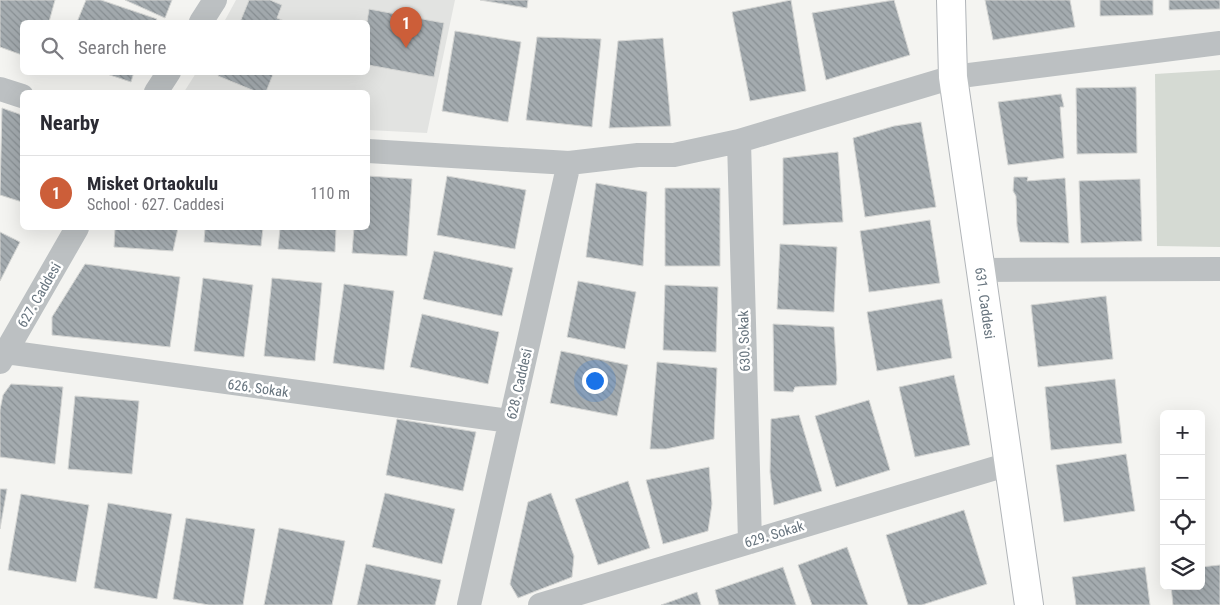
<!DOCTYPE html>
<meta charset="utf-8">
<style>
body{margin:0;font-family:"Roboto Condensed",sans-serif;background:#f7f7f7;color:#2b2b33}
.controls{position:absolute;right:15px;bottom:15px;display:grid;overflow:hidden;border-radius:8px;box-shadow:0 5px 20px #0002}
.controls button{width:45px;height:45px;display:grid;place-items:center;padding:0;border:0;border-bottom:1px solid #e1e1e2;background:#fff;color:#2b2b33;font:25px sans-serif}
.you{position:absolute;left:594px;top:380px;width:18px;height:18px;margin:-12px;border:4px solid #fff;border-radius:50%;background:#1a73e8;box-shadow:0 0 0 8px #1a73e833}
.badge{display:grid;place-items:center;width:32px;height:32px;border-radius:50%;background:#cc5e39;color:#fff;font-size:16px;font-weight:700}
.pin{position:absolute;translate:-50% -41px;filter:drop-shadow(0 1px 2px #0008)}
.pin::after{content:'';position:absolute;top:26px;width:18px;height:15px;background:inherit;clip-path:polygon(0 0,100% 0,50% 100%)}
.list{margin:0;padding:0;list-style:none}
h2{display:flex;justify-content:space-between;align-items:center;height:65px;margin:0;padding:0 20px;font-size:21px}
h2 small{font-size:16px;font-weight:400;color:#7c7c81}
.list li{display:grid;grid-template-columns:32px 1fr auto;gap:15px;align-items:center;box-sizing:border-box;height:75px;padding:0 20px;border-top:1px solid #e1e1e2}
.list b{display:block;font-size:19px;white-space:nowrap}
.list p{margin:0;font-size:16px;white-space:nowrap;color:#7c7c81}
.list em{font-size:16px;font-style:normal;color:#7c7c81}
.icon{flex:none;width:28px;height:28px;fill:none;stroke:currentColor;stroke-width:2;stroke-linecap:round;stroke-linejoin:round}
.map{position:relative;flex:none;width:1220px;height:605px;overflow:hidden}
.search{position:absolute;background:#fff;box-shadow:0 5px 20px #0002;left:20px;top:20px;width:350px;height:55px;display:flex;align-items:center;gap:12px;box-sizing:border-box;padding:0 18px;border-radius:8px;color:#7c7c81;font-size:19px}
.panel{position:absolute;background:#fff;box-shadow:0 5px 20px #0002;left:20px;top:90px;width:350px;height:140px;border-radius:8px}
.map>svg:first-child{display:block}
.built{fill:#e2e3e1}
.green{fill:#d5dad3}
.building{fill:url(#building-back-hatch);stroke:#d5d6d4}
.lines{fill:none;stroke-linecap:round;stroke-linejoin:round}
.secondary-casing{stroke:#b1b5b9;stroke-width:30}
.street{stroke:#bcc0c2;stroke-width:24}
.secondary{stroke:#fff;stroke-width:28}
.labels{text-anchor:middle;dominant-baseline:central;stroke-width:5;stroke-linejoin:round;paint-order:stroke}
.street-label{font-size:14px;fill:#67747e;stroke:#fff}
</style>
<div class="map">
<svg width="1220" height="605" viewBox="0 0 1220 605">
<defs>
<pattern id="building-back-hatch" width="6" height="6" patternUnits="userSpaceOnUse" patternTransform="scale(1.25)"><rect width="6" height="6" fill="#a4abaf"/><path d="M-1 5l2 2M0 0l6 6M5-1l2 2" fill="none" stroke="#899094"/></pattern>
</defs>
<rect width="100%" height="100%" fill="#f4f4f1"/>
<path class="built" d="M236 0H455L427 133 368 130V92H184L196 73 368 72V22H224Z"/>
<path class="green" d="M1220 70V247L1157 246 1155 74Z"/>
<path class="building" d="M0 0H55L49 22H22V55L0 47Z
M86 0H101L157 19 155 22H77Z
M125 0H172L165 18Z
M249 0H270L282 5 277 18 287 22H240Z
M480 0H528L527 8Z
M791 0 806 91 750 101 732 12Z
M894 0 910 55 826 80 812 13Z
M985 0H1070L1075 27 993 40Z
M1100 0H1153V15L1100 16Z
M1169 0H1220V9L1169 10Z
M369 9 444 23 434 77 368 65 367 22Z
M455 31 521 42 508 122 442 111Z
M537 37 601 39 592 127 526 120Z
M663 38 671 126 609 128 618 41Z
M101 72H134L131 82Z
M219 72H274L266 92H257L218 76Z
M1136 87 1137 153 1077 154 1076 88Z
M1061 94 1064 107H1060L1064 158 1008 165 998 102Z
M2 108 22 115V202L0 195Z
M921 122 936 207 865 217 853 138 894 126Z
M838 152 843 222 783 225V158Z
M368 176 412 179 407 256 352 253 354 228H368Z
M447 176 526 190 515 249 437 235Z
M1014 177H1028L1027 181 1065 178 1069 243 1020 242 1017 226 1016 196 1013 191Z
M1140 179 1142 241 1081 243 1079 181Z
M596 183 647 192 643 266 586 257Z
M665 188H720V266H665Z
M930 220 940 283 869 292 860 231Z
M115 228H178L173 251 114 247Z
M205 228H263L261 246 204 242Z
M280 228H336L335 252 278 249Z
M0 232 20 242 0 281Z
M780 244 837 247 834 312 777 309Z
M434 251 513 268 502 316 423 299Z
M85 264 180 277 170 347 52 335V317Z
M203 278 253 285 244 357 194 351Z
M272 278 322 283 315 361 264 356Z
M578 281 636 292 625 349 567 337Z
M344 284 394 291 384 370 333 363Z
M665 285 718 287 716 352 663 350Z
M1106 296 1113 359 1038 367 1031 305Z
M942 299 952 358 877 371 867 312Z
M422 314 499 332 488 384 410 367Z
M773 324 834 327 837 380 836 385 795 387 793 392 774 391Z
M561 351 628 365 617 416 550 403Z
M657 362 717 368 714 439 666 449H650Z
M954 375 970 445 915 457 899 387Z
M1115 379 1122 443 1051 450 1045 387Z
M11 384 63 387 55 464 0 457V410L3 395Z
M75 396 139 401 132 474 68 469Z
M869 400 890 470 836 487 815 416Z
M799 415 822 491 774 505 770 472 771 419Z
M397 419 476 432 463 491 386 475Z
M1126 454 1135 511 1064 522 1056 465Z
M709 467 712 504 708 531 663 544 646 480Z
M628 481 650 548 598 565 575 499Z
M0 489H7L0 529Z
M385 493 455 509 442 564 372 547Z
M551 493 574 556 572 577 518 598 510 584 528 502Z
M21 494 89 505 76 582 8 570Z
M108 503 172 514 157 599 94 588Z
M964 510 987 584 922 605H908L886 535Z
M186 518 255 529 243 605H209L173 599Z
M279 528 345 541 332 605H264Z
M847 547 868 605H812L798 565Z
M366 564 441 580 435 605H357Z
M1220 565V605H1173L1171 586H1201V567Z
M783 567 796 605H719L715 590Z
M1145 567 1150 605H1076L1072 577Z
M697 592 701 605H661Z"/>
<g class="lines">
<g class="secondary-casing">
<path id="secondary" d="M951 0 953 77 1029 605"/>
</g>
<path class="street" d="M201 22 215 0
M0 89 22 96
M156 92 169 72
M739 141 750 542
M368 151 569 163 638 155H674L739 141 953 77 1220 43
M980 270 1220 269
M6 352 510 421
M0 362 77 228
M469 605 569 163
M540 605 1009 464"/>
<use href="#secondary" class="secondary"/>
</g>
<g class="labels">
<g class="street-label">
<text transform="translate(39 295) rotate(-60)">627. Caddesi</text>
<text transform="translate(985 303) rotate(82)">631. Caddesi</text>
<text transform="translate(744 341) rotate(-92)">630. Sokak</text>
<text transform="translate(519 384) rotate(-77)">628. Caddesi</text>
<text transform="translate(258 388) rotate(8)">626. Sokak</text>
<text transform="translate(774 534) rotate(-17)">629. Sokak</text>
</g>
</g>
</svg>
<div class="controls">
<button>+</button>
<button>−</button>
<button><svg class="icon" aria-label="locate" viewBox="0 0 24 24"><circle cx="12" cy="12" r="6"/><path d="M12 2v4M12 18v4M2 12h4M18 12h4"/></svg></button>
<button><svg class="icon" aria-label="layers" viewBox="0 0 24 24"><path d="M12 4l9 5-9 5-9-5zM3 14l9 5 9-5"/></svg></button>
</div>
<div class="you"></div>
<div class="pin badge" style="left:406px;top:48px">1</div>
<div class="search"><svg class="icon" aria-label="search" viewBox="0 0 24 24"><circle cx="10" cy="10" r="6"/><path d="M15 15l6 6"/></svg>Search here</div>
<section class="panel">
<h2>Nearby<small></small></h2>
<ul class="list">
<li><span class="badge">1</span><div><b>Misket Ortaokulu</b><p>School · 627. Caddesi</p></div><em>110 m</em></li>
</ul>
</section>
</div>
